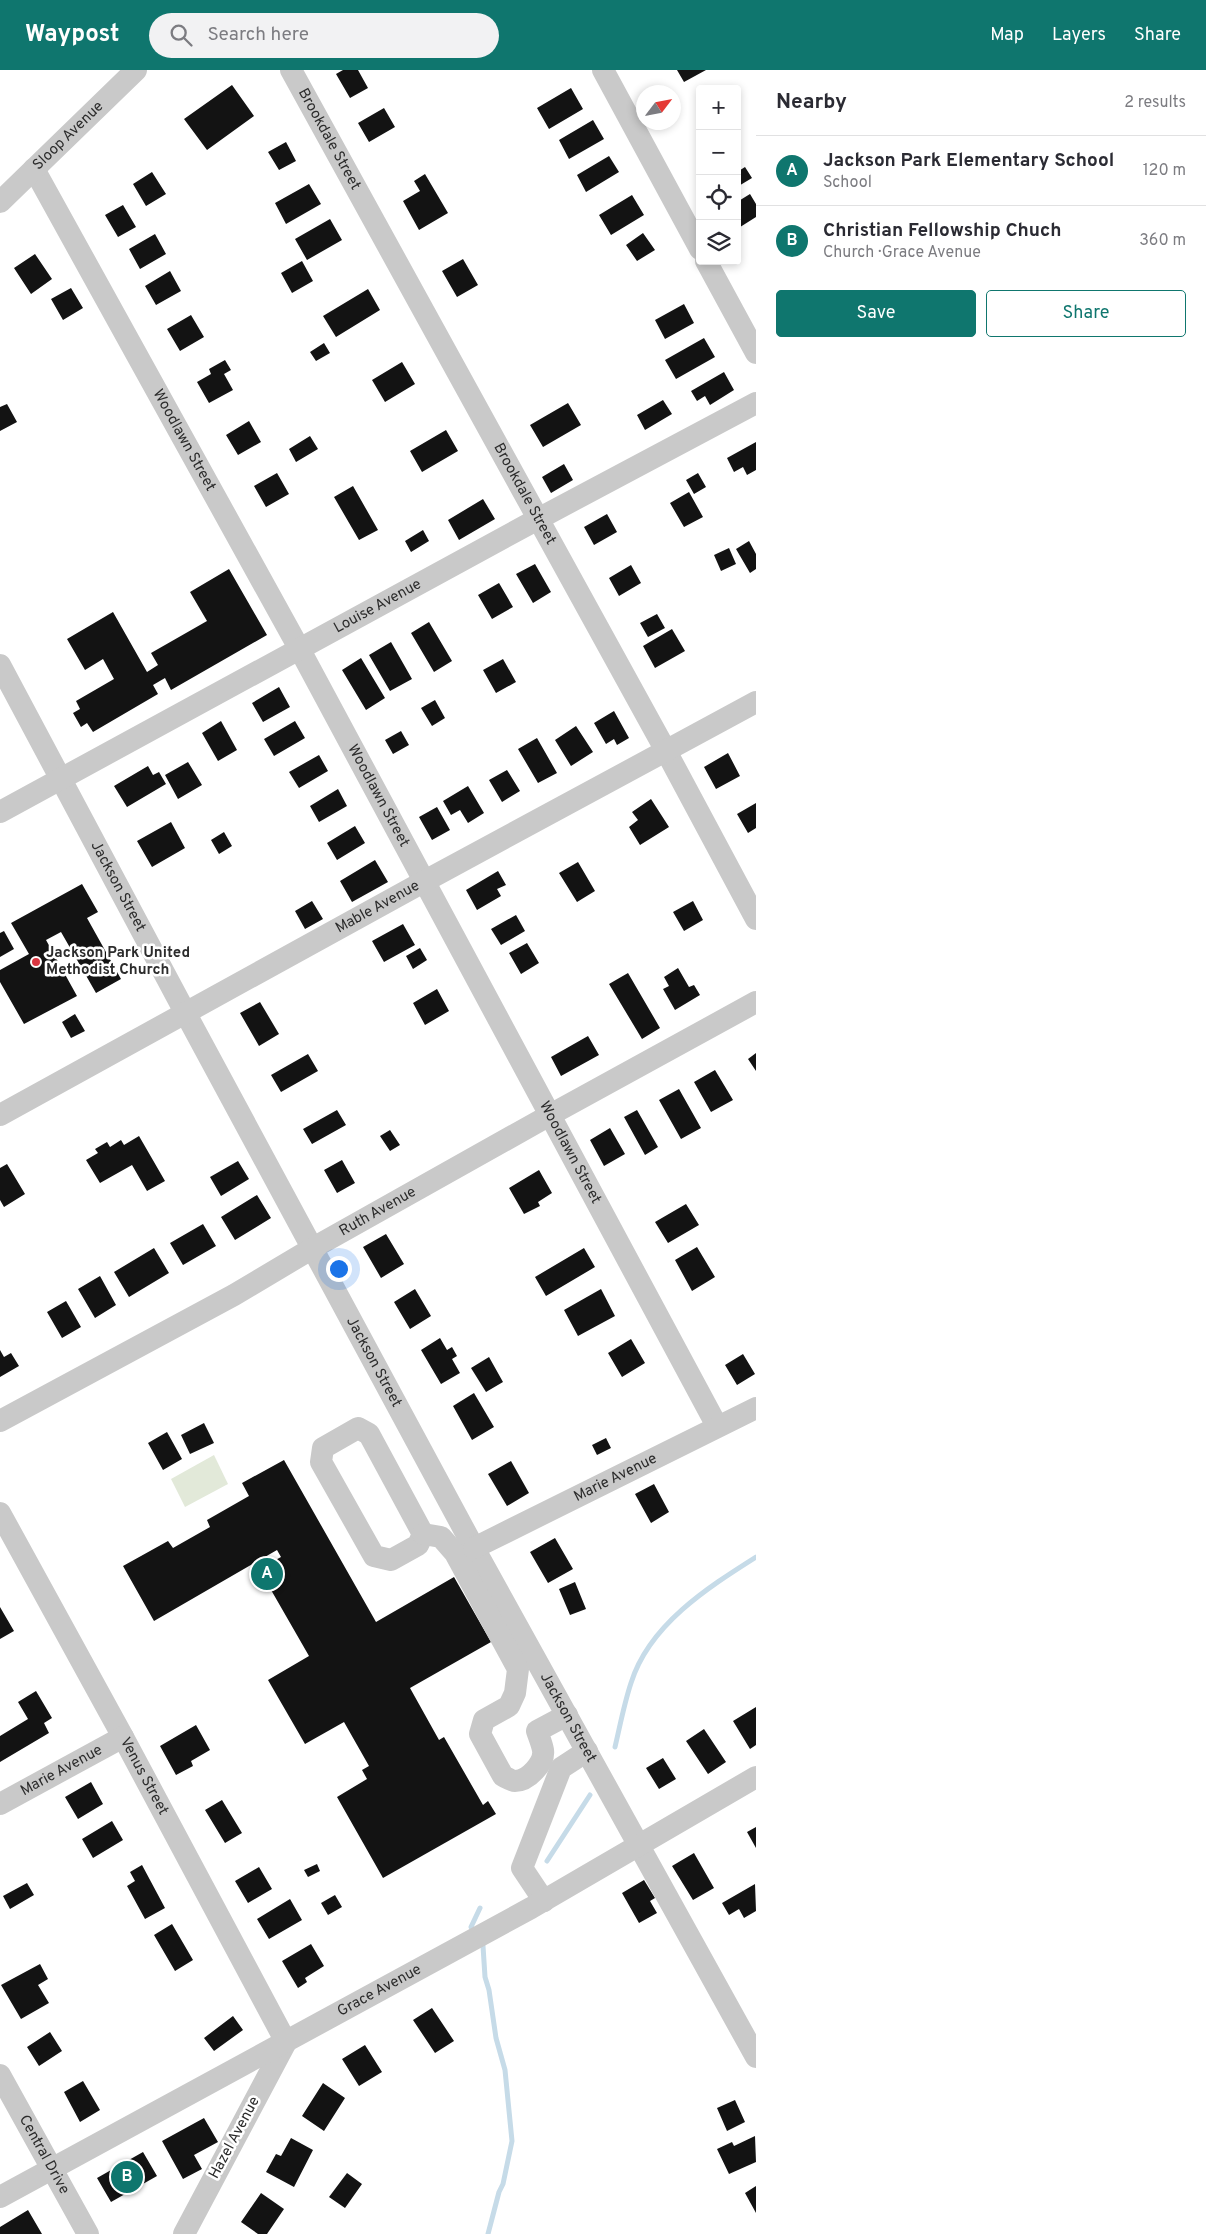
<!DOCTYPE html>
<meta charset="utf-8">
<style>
body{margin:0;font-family:Overpass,sans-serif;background:#f2f2f3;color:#2b2b33}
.controls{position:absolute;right:15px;top:15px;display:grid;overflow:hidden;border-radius:5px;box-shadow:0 2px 8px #0003}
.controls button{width:45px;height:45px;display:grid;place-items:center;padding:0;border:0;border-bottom:1px solid #e1e1e2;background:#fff;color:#2b2b33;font:25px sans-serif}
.compass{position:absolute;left:636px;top:15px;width:45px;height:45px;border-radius:50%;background:#fff;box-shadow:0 2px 8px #0003;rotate:58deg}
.you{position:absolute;left:338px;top:1198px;width:18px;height:18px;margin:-12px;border:4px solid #fff;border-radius:50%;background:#1a73e8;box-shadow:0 0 0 8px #1a73e833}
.badge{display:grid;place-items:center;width:32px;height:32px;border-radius:50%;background:#0f766e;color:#fff;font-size:16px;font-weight:700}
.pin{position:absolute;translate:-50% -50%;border:2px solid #fff;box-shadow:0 1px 5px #0006}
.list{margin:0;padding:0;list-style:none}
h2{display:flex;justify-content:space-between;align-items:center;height:65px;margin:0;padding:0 20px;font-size:21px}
h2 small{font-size:16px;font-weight:400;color:#7c7c81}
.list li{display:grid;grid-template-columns:32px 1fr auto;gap:15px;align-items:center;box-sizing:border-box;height:70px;padding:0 20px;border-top:1px solid #e1e1e2}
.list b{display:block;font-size:19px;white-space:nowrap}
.list p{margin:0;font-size:16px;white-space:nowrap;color:#7c7c81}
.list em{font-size:16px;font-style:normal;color:#7c7c81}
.actions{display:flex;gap:10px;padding:15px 20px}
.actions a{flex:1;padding:11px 0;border:1px solid #0f766e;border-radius:5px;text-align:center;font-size:18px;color:#0f766e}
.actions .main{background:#0f766e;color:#fff}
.icon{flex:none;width:28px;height:28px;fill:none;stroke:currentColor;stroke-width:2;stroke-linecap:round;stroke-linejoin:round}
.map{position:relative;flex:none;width:756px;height:2164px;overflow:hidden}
header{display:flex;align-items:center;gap:30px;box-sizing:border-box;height:70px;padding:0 25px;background:#0f766e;color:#fff}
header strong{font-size:24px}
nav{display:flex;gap:28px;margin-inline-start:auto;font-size:18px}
.search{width:350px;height:45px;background:#f2f2f3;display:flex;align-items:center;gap:12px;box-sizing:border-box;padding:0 18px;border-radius:28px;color:#7c7c81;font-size:19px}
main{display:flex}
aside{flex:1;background:#fff}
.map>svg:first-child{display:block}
.green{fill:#e2e9d9}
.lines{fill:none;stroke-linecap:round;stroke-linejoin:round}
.stream{stroke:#c6dbe8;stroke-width:5}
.building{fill:#131313}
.minor{stroke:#c9c9c9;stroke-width:22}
.poi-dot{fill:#da3641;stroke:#fff;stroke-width:2}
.labels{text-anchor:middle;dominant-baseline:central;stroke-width:5;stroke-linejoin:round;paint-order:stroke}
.street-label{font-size:15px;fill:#2c2c2c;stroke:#fff}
.poi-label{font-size:15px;font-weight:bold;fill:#2c2c2c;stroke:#fff;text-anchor:start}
</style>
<header>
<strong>Waypost</strong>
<div class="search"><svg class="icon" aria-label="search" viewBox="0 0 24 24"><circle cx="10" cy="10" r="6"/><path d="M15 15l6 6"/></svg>Search here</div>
<nav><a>Map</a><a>Layers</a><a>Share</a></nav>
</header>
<main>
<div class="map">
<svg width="756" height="2164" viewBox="0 0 756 2164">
<rect width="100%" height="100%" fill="#fff"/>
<path class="green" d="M214 1385 228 1414 185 1437 171 1409Z"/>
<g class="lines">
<path class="stream" d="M615 1677C620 1656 624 1634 631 1613 649 1555 707 1518 756 1487
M547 1791 590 1725
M475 1863 471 1857 480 1838
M480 1872 483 1876 485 1907 489 1920 496 1968 505 2000 512 2071 503 2114 499 2122 488 2164"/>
</g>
<path class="building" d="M343 0H358L368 18 350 28 336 4Z
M677 0H706L684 12Z
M232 15 254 46 207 80 184 49Z
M571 18 583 39 549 59 537 38Z
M384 38 395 57 369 72 358 53Z
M593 50 604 69 569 89 559 70Z
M286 72 296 91 279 100 268 82Z
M609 86 619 102 586 122 577 105Z
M745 97 752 108 737 117V102Z
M152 102 166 124 146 136 133 114Z
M425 104 448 143 419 160 403 131 420 121 414 111Z
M309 114 321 134 286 154 275 133Z
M750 124 756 134V147L737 159V132Z
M632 125 644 145 611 165 599 145Z
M123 135 136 157 118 167 105 145Z
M330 149 342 170 307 190 295 169Z
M643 163 655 180 637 191 626 175Z
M155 164 166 184 140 199 129 179Z
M35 184 52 209 31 224 14 198Z
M463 189 478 215 457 227 442 201Z
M302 191 313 211 292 223 281 203Z
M170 201 181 221 156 235 145 216Z
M71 218 83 238 63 250 51 229Z
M368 219 380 240 336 267 323 246Z
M684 234 694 253 665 269 655 250Z
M191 245 204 267 180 281 167 259Z
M704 268 715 287 676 309 665 290Z
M324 273 330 283 316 291 310 282Z
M225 290 231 300 224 304 233 320 209 333 197 312 211 304 209 299Z
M402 292 415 314 385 332 372 310Z
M724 302 734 320 710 335 705 326 697 331 691 321Z
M663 330 672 344 645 360 637 345Z
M568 333 581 355 543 377 530 355Z
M7 334 17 352 0 361V337Z
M249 351 261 372 238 385 226 365Z
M446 360 458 381 422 402 410 381Z
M310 366 318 379 296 392 289 379Z
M756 372V400L747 405 743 397 734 402 727 388Z
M564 394 573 410 551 423 542 407Z
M277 403 289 424 266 437 254 416Z
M698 403 706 417 694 424 686 410Z
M353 416 378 460 359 470 334 427Z
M689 422 703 447 684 457 670 433Z
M483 429 495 449 459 470 448 450Z
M607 444 617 462 594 475 584 457Z
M423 460 429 471 411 482 405 471Z
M749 471 756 484V499L750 503 736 479Z
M729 478 736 494 721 501 714 485Z
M535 494 551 522 533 533 516 504Z
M631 495 641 513 619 526 609 508Z
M229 499 267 565 171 620 165 608 153 615 158 624 93 662 87 653 81 657 73 643 80 639 76 631 114 609 103 589 85 600 67 569 113 542 147 602 158 595 151 583 207 551 190 522Z
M499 513 513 537 492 549 478 525Z
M657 544 665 558 648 567 640 553Z
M429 552 452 591 434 602 411 563Z
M672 559 685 581 655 598 643 576Z
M391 572 412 609 390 621 369 585Z
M361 588 385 628 366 640 342 600Z
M503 589 516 612 496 623 483 600Z
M279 617 290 637 263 652 252 633Z
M435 630 445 648 432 656 421 638Z
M614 641 629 668 617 675 614 669 606 674 594 653Z
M221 651 237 680 218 691 202 663Z
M295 651 305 668 274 686 264 669Z
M576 656 593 682 571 696 555 670Z
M401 661 409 675 393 684 385 670Z
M537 668 557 703 538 713 518 679Z
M728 683 740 706 716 719 704 697Z
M319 685 328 701 299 718 289 702Z
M188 692 202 715 178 729 165 705Z
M148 696 153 705 159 702 166 714 127 737 114 716Z
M507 700 520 721 502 732 489 710Z
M468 716 484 743 468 753 460 740 451 745 443 731Z
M338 719 347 736 319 752 310 736Z
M651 729 669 757 640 775 629 757 638 750 632 742Z
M756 733V758L748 763 737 744Z
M437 737 450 760 432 770 419 747Z
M171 752 185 778 152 797 137 771Z
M355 756 365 773 337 790 327 773Z
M224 762 232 776 219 784 211 770Z
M375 790 388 812 352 832 340 811Z
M578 792 595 821 577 832 559 803Z
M498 801 506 815 497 819 501 826 477 840 466 820Z
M82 814 98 842 87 848 121 909 96 923 61 862 46 870 77 926 24 954 0 912V900L29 884 11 853Z
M312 831 323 849 305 859 295 841Z
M693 831 703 850 684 861 673 842Z
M516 845 525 861 501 875 491 859Z
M403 854 415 875 384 892 372 871Z
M4 861 14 879 0 887V863Z
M527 873 539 893 521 904 509 883Z
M420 878 427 890 413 899 406 886Z
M678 898 689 917 694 915 700 925 675 940 663 919 669 916 664 907Z
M628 903 660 958 642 969 609 914Z
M437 919 449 941 425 955 413 933Z
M260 932 279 964 259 976 240 943Z
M75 944 85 961 71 968 62 952Z
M588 966 599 985 561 1006 551 987Z
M756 983V1001L748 989Z
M308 984 318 1001 281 1022 271 1005Z
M715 1000 733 1030 711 1042 694 1012Z
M679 1019 701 1058 681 1069 659 1030Z
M337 1040 346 1055 312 1074 303 1059Z
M637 1040 658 1077 645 1085 624 1047Z
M610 1058 625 1084 604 1096 590 1070Z
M390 1060 400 1075 390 1081 380 1066Z
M139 1066 165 1111 147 1121 132 1095 100 1113 86 1090 98 1083 95 1079 107 1072 110 1077 121 1070 124 1075Z
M342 1090 355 1113 337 1123 324 1100Z
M238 1091 249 1109 221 1126 210 1107Z
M7 1094 25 1124 4 1137 0 1130V1098Z
M539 1100 552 1123 538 1132 540 1136 524 1144 509 1118Z
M257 1125 271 1148 235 1170 221 1147Z
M686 1134 699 1155 668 1173 655 1152Z
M203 1154 216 1176 183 1195 170 1173Z
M386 1164 404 1194 381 1208 363 1177Z
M697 1177 715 1207 692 1221 675 1190Z
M154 1178 169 1203 129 1227 114 1202Z
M584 1178 595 1197 546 1226 535 1207Z
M100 1206 116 1235 95 1248 78 1219Z
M415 1219 431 1246 410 1259 394 1232Z
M601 1219 615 1246 578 1266 564 1240Z
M66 1231 81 1257 62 1268 47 1242Z
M440 1268 447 1280 452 1277 457 1286 452 1289 460 1303 441 1314 421 1280Z
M631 1269 645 1293 622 1307 608 1283Z
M0 1280 4 1287 11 1283 19 1296 0 1307Z
M743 1284 755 1304 737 1315 725 1295Z
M489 1287 503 1312 486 1322 471 1298Z
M474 1323 494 1357 472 1370 453 1336Z
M204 1353 214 1373 190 1384 181 1365Z
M167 1362 182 1389 163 1400 148 1373Z
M606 1368 611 1378 597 1385 592 1375Z
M284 1390 376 1552 454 1507 491 1572 410 1618 439 1670 444 1667 483 1735 488 1731 496 1744 383 1808 337 1727 367 1709 362 1700 369 1696 344 1652 305 1674 268 1610 309 1586 259 1499 281 1487 277 1480 154 1551 123 1496 168 1471 173 1478 210 1457 207 1450 249 1426 242 1413Z
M511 1391 529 1423 507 1436 488 1404Z
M654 1414 669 1442 651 1453 635 1424Z
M555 1468 573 1499 548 1513 530 1482Z
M575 1512 586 1539 570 1545 559 1519Z
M0 1537 14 1561 0 1569Z
M36 1621 52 1648 44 1653 49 1663 0 1692V1666L28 1649 18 1632Z
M756 1637V1675L750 1679 733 1651Z
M196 1655 210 1680 191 1691 193 1696 176 1705 160 1676Z
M704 1659 726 1692 708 1704 686 1671Z
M663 1688 676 1709 659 1719 646 1698Z
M91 1712 103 1734 78 1749 65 1727Z
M222 1730 242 1763 225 1773 205 1740Z
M112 1751 123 1770 93 1788 82 1769Z
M756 1757V1778L747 1762Z
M694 1783 714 1818 693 1830 672 1796Z
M317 1794 320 1801 308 1807 304 1800Z
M142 1795 165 1838 145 1849 127 1816 135 1811 130 1802Z
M259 1797 272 1819 248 1833 235 1811Z
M644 1810 655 1828 650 1831 657 1843 639 1853 622 1823Z
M27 1813 34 1825 10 1839 3 1826Z
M755 1814 756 1841 744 1848 739 1839 729 1845 722 1833Z
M335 1825 342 1837 328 1845 321 1833Z
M290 1829 302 1850 269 1869 257 1849Z
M172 1854 193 1890 175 1901 154 1865Z
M311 1874 324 1896 305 1908 307 1912 298 1918 282 1891Z
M40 1894 48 1909 38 1915 49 1933 21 1949 1 1915Z
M432 1938 454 1971 435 1983 413 1950Z
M233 1946 243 1960 214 1981 204 1968Z
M50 1962 62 1981 39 1996 27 1977Z
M365 1975 382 2002 359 2016 342 1989Z
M83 2011 100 2040 80 2052 64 2022Z
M323 2013 345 2028 324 2061 302 2046Z
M735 2030 745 2052 727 2061 717 2038Z
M204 2048 218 2072 194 2085 202 2099 183 2109 162 2071Z
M755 2066 756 2092 729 2104 717 2079 732 2072 734 2076Z
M291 2068 313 2080 294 2117 266 2102 276 2084 281 2086Z
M143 2082 157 2106 111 2132 97 2108Z
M347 2103 362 2114 345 2138 329 2127Z
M756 2116V2143L745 2123Z
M261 2123 284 2139 267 2164H258L241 2152Z
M28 2140 42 2164H0V2157Z"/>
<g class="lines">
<g class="minor">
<path id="s1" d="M291 0 666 681 756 849"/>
<path d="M603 0 700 179"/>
<path id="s2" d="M34 99 300 580 717 1356"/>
<path id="s3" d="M0 132 136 0"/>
<path d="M706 191 756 283"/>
<path id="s4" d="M0 595 186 944 474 1478 756 1987"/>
<path id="s5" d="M0 742 538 449 756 333"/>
<path id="s6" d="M0 1045 425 811 756 632"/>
<path id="s7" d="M0 1351 234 1225 313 1178 550 1045 756 932"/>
<path d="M358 1358 369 1364 423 1464 418 1475 391 1490 374 1486 321 1392 323 1378Z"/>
<path id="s8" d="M0 1443 123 1667 286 1972 184 2164"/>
<path d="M423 1464 441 1467 455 1483 518 1599 515 1623 509 1636 484 1650 480 1664 503 1706C507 1708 512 1711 515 1711 528 1711 545 1693 543 1680 542 1674 539 1667 537 1661L567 1645"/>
<path id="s9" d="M474 1478 756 1338"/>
<path id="s10" d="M0 1734 123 1667"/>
<path d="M544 1831 522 1798 561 1698 587 1681"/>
<path id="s11" d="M0 2005 88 2164"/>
<path id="s12" d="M0 2127 531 1838 756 1707"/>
</g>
</g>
<circle class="poi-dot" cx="36" cy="892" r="5"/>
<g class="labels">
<g class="street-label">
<text stroke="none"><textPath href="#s3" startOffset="95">Sloop Avenue</textPath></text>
<text stroke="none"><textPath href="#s1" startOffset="79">Brookdale Street</textPath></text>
<text stroke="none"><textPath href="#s2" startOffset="310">Woodlawn Street</textPath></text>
<text stroke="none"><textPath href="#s1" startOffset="484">Brookdale Street</textPath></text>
<text stroke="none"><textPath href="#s5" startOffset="430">Louise Avenue</textPath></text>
<text stroke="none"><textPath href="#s2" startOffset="715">Woodlawn Street</textPath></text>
<text stroke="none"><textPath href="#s4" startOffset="251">Jackson Street</textPath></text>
<text stroke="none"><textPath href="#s6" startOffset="431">Mable Avenue</textPath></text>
<text stroke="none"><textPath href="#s2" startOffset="1120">Woodlawn Street</textPath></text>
<text stroke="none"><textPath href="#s7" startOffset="432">Ruth Avenue</textPath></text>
<text stroke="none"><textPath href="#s4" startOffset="791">Jackson Street</textPath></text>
<text stroke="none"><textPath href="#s9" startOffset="158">Marie Avenue</textPath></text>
<text stroke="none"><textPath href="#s4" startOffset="1196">Jackson Street</textPath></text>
<text stroke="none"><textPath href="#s10" startOffset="70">Marie Avenue</textPath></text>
<text stroke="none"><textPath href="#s8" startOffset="300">Venus Street</textPath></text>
<text stroke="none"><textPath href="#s12" startOffset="432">Grace Avenue</textPath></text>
<text transform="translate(235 2068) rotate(-62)">Hazel Avenue</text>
<text stroke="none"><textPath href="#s11" startOffset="91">Central Drive</textPath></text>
</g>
<g class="poi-label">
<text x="46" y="883">Jackson Park United<tspan x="46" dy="17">Methodist Church</tspan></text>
</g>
</g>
</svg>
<div class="controls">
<button>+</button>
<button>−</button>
<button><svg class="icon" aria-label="locate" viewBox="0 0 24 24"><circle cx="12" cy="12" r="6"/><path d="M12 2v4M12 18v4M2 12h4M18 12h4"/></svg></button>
<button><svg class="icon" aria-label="layers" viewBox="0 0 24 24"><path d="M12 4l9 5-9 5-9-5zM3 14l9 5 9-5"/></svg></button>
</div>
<svg class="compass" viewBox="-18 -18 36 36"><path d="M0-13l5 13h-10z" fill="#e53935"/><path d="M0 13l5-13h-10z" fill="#7c7c81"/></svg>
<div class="you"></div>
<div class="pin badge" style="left:267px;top:1504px">A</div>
<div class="pin badge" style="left:127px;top:2107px">B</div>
</div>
<aside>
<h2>Nearby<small>2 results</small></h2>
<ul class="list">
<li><span class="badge">A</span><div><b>Jackson Park Elementary School</b><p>School</p></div><em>120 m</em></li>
<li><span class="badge">B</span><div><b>Christian Fellowship Chuch</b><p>Church · Grace Avenue</p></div><em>360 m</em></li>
</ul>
<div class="actions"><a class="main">Save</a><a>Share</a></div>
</aside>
</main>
